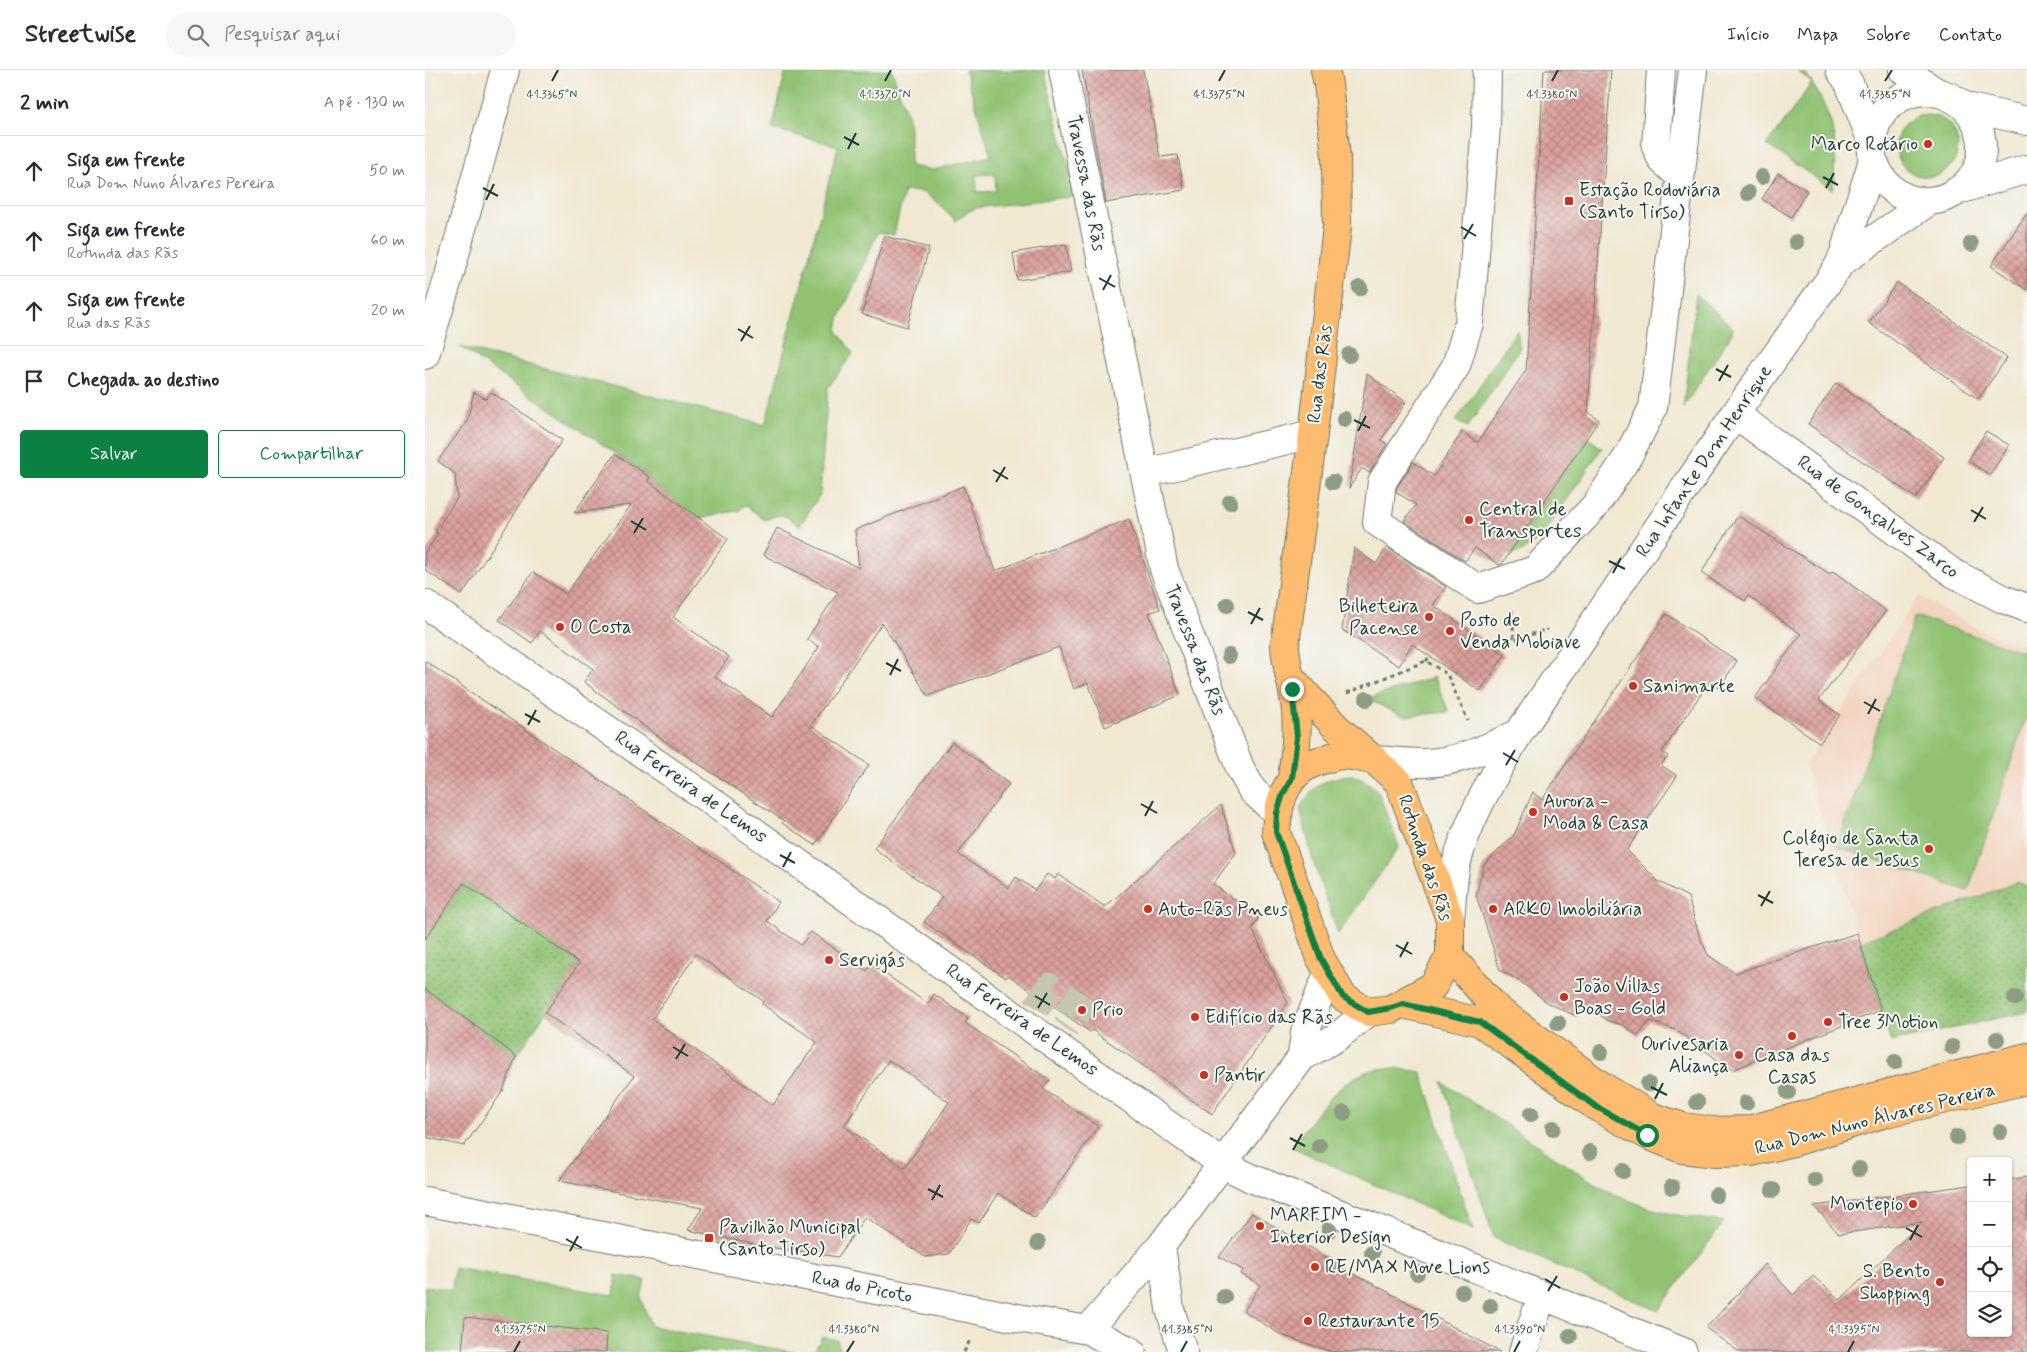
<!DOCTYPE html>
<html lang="pt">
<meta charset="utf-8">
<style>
body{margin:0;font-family:Mynerve,sans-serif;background:#f7f7f7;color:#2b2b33}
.controls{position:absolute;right:15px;bottom:15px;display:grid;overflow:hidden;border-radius:5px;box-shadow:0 1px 4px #0004}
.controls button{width:45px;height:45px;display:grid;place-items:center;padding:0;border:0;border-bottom:1px solid #e1e1e2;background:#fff;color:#2b2b33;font:25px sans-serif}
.stop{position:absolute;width:15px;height:15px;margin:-11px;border:4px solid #0b8043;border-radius:50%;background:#fff}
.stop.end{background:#0b8043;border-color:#fff;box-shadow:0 1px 5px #0008}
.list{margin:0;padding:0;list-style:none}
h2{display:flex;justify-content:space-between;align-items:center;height:65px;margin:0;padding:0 20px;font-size:21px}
h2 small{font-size:16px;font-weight:400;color:#7c7c81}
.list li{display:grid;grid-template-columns:32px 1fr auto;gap:15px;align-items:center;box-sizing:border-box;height:70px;padding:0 20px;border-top:1px solid #e1e1e2}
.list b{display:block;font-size:19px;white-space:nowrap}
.list p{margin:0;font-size:16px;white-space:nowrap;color:#7c7c81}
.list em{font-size:16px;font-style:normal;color:#7c7c81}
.actions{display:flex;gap:10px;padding:15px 20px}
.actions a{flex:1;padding:11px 0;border:1px solid #0b8043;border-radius:5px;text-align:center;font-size:18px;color:#0b8043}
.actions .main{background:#0b8043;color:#fff}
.icon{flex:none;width:28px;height:28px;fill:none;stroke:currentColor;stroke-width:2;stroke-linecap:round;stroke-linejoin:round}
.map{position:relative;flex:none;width:1602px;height:1282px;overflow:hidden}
header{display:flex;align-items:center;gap:30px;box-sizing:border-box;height:70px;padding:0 25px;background:#fff;border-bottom:1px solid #e1e1e2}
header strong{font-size:24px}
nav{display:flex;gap:28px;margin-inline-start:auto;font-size:18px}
.search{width:350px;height:45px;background:#f7f7f7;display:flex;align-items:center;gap:12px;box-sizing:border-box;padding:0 18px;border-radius:28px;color:#7c7c81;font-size:19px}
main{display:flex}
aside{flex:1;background:#fff}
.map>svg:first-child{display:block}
.built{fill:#f3d4bf}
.grass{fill:#91c272;stroke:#588053;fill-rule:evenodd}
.park{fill:url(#park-dots);stroke:#588053}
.building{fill:url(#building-cross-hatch);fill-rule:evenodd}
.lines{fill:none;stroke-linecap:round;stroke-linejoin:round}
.minor-tunnel{stroke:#c7c6b2;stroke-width:28;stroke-dasharray:28 14;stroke-linecap:butt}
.minor-casing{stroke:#68796b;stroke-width:30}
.major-casing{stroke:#68796b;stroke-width:30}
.path{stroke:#68796b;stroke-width:3;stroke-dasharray:4 4;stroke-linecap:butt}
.minor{stroke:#fff;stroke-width:28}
.major{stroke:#fdbc70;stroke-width:28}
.tree{fill:#8d9c84}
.route{stroke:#0b8043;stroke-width:6}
.ticks{fill:none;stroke:#1f3d34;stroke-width:2}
.poi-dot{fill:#c8321e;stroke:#f6f6f2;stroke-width:2}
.labels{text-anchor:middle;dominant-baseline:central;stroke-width:4;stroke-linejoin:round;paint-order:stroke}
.poi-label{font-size:19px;fill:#1f3d34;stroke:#f6f6f2;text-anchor:start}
.street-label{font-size:19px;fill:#1f3d34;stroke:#f6f6f2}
.ticks-label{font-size:12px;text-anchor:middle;fill:#1f3d34;stroke:#f6f6f2;stroke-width:4;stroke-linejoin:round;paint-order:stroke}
</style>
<header>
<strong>Streetwise</strong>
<div class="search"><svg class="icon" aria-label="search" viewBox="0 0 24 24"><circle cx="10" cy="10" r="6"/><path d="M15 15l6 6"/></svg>Pesquisar aqui</div>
<nav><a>Início</a><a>Mapa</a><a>Sobre</a><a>Contato</a></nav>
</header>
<main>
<aside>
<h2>2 min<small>A pé · 130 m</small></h2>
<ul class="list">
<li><svg class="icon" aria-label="ahead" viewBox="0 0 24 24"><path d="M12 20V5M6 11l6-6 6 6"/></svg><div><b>Siga em frente</b><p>Rua Dom Nuno Álvares Pereira</p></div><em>50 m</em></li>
<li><svg class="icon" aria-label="ahead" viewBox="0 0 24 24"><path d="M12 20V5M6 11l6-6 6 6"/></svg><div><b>Siga em frente</b><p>Rotunda das Rãs</p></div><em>60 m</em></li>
<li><svg class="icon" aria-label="ahead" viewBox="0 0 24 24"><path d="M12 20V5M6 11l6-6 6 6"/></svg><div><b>Siga em frente</b><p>Rua das Rãs</p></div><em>20 m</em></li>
<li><svg class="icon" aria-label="arrive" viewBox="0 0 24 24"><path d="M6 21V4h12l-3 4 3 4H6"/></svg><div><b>Chegada ao destino</b></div></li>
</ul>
<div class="actions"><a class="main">Salvar</a><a>Compartilhar</a></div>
</aside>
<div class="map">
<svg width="1602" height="1282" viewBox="0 0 1602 1282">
<defs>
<pattern id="park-dots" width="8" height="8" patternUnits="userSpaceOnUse" patternTransform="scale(1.25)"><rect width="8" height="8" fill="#91c272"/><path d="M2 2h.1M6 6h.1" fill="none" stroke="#769f5e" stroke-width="1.8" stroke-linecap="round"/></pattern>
<pattern id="building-cross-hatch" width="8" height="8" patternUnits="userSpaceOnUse" patternTransform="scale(1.25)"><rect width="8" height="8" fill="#dca09d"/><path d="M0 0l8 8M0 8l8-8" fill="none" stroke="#b28481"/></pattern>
</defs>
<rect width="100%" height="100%" fill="#f6f6f2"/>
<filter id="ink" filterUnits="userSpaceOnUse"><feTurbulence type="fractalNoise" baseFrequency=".02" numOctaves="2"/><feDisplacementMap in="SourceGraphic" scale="10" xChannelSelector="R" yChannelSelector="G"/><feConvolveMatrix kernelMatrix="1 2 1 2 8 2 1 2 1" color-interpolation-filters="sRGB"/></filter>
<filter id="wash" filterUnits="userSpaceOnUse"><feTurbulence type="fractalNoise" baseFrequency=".0096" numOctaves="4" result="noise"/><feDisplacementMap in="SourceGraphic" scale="20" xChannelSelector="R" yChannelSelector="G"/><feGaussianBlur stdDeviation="1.12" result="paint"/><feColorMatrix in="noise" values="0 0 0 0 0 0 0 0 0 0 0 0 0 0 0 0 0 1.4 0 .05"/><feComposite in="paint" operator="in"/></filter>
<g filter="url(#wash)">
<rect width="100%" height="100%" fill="#f1e8d2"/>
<path class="built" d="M1494 526 1564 565 1602 575V943L1466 972 1380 695Z"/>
<path class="grass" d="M361 0H467L485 54V96L508 100 566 86 540 0H619L651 126 551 138 542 142 531 151 513 133 497 122 479 121 469 165 453 162 414 249 412 261 428 283 403 318 395 424 375 456C359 445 358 442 340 450L320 435 315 440 274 449 223 411 225 407 35 277 340 355 413 76 347 59ZM570 104 571 121 552 122 551 105Z
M1371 0H1379C1391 19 1403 39 1408 61 1412 80 1409 101 1408 120L1342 75 1387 13Z
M1471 76a31 31 0 1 1 62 0a31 31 0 1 1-62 0Z
M1271 224 1308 258 1307 263 1258 338Z
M1092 260 1095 278 1043 357 1031 351Z
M1162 367 1177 378 1117 467 1096 482 1084 485Z
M1490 546 1602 583V644L1543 821 1412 777Z
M1009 607 1024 642 978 646 942 629Z
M927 705 942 712 953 721 974 777 913 864 888 791 875 738C888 715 901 707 927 705Z
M970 998 996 1002 1048 1160 867 1077C888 1049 910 1011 947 1000 954 998 963 999 970 998Z
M1017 1012 1163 1109 1191 1125 1221 1137 1247 1144 1299 1152 1233 1241 1069 1168Z
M29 1198 189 1225 191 1205 220 1210 216 1228 226 1256 368 1282H0V1216L27 1220Z
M397 1267 412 1270 416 1282H389Z"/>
<path class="park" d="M1592 812 1602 816V942L1466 972 1435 872Z
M39 813 154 893 91 987 0 919V869Z"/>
<g id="blocks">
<path class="building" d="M657 0H718L735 87 753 85 759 120 681 133Z
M1119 0H1186L1163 342 1174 350 1077 494 1074 495 1050 478 1040 491 979 451 991 435 971 422 972 417 988 392 1009 406 1037 362 1053 372 1101 300Z
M1353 103 1382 121 1366 147 1337 129Z
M1602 143V220L1566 196Z
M459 166 504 178 482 257 437 244Z
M641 174 646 202 592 210 588 183Z
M1472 212 1582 288 1553 329 1444 253Z
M942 304 981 332 956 370 962 374 944 403 937 398 924 418Z
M1411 313 1519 387 1491 428 1383 354Z
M49 322 61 329 66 322 137 370 37 525 0 500V483L13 464 10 462 32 428 30 404 13 391 42 351Z
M1561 361 1584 375 1565 405 1543 391Z
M190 384 225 407 223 411 303 469 248 547 304 587 290 607 347 647 394 577 382 569 413 522 338 485 352 458 434 498 430 460 538 416 570 501 704 449 735 539 724 543 755 625 680 657 663 613 649 619 634 577 503 626 457 553 386 655 444 695 390 775 357 753 359 751 244 674 159 612 168 599 115 561 107 573 74 550 108 502 141 524 206 435 149 443Z
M1313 446 1405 504 1408 501 1461 541 1394 630 1415 645 1395 673 1330 628 1376 564 1323 526 1320 531 1276 503Z
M962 477 1021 517 1008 535 1080 585 1055 621 987 574 974 596 917 560 929 478 951 494Z
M1241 544 1312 591 1294 618 1284 612 1237 682 1243 686 1236 695 1252 706 1202 780 1234 812 1263 827 1274 865 1283 885 1310 903 1432 863 1456 940 1307 1000 1251 960 1225 951 1213 966 1198 955 1183 951 1158 933 1151 946 1123 933 1096 912 1075 900 1051 825 1059 795 1089 765 1108 722 1117 730Z
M0 591 354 832 342 851 376 875 386 862 442 901 446 894 503 934 509 924 543 948 540 953 625 1010 618 1019 673 1056 610 1148 573 1123 554 1153 546 1149 524 1184 500 1187 440 1147 413 1187 337 1176 263 1160 277 1138 134 1111 209 1006 120 943 154 893 39 813 0 869ZM271 884 338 931 337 934 392 972 348 1035 227 949ZM464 990 524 1032 480 1098 419 1056Z
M527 672 584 714 533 784 584 818 591 807 610 820 622 804 630 809 633 804 680 837 796 735 811 783 788 814 834 847 827 859 863 933 787 1044 667 960 665 962 583 905 581 908 499 852 517 827 449 778Z
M0 919 91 986 78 1021 39 1076 0 1067Z
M1602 1107V1282H1314L1281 1258 1340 1194 1368 1225 1388 1206 1415 1230 1497 1152 1414 1164 1389 1136 1546 1115V1263H1583V1110Z
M827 1143 910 1192 909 1193 1075 1282H908L856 1265 819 1241 835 1215 816 1204 818 1200 794 1187Z
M40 1247 182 1263 181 1282H37Z"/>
</g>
</g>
<g filter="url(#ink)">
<use href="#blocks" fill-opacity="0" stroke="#68796b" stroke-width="1"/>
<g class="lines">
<path class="minor-tunnel" d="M611 938 625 917 655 938 640 958"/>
<g class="minor-casing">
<path id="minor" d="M638 0 739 499 815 698 827 720 852 743
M1062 0 1061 57 1044 253 1031 296 957 412 952 452 1053 519 1110 500 1170 436 1202 388 1228 338 1268 0
M1236 0 1231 77 1237 90 1255 106
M1415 0 1424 13 1447 71
M1478 0 1510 21
M1541 37 1602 51
M1537 119 1602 99
M1415 193 1503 132
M0 285 24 206 80 0
M1310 344 1528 503 1578 529 1602 538
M720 403 888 364
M0 534 266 717 798 1094 826 1108 1258 1282
M950 690C966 691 981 693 997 693 1033 693 1063 678 1094 663
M1025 849C1027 831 1027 812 1031 795 1043 748 1070 704 1094 663 1165 557 1237 452 1308 347 1332 312 1357 277 1382 241 1392 226 1405 211 1414 195 1420 183 1423 168 1427 156 1433 135 1442 113 1447 92 1448 85 1446 78 1447 71 1448 60 1453 48 1461 39 1492 5 1547 23 1556 67 1566 115 1504 151 1467 119 1457 111 1453 101 1448 90
M877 987 880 962 903 903
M0 1131 593 1248 663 1260 707 1282
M736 1176 745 1239 758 1282
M663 1260 736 1176 877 987 912 967 943 942
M1098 1282 1117 1225"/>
</g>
<g class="major-casing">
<path id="major" d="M865 607 911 657 974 712 1025 849V886L1008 916 966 939 943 942 918 927 896 889 851 762C853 727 864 697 901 689 906 687 913 685 919 685 930 686 940 689 950 690
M867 708C870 685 873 664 871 641 869 618 861 598 860 575L888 364 912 157 911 87 903 14 900 0
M1025 886 1073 940 1177 1016 1228 1047 1258 1057 1288 1061 1323 1060 1602 987
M978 934 1055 952 1170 1036 1222 1065 1257 1079 1290 1083 1327 1082 1369 1072 1461 1043 1602 1010"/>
</g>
<path class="path" d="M1087 540 1089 570 1123 559
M1001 591 1005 586
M922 623 1001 591 1022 604 1043 651
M539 1282 545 1270"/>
<use href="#minor" class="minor"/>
<use href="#major" class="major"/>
</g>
<g class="tree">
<circle cx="1337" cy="107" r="8"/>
<circle cx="1323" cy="123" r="8"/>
<circle cx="1371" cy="172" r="8"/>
<circle cx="1546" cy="174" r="8"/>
<circle cx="935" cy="218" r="8"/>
<circle cx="924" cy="285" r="8"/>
<circle cx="919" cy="349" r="8"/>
<circle cx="908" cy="412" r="8"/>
<circle cx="805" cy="432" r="8"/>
<circle cx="802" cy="535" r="8"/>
<circle cx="804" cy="586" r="8"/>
<circle cx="942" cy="629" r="8"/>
<circle cx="1590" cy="928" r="8"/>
<circle cx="1133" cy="953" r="8"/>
<circle cx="1572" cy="969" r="8"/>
<circle cx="1527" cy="977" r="8"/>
<circle cx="1176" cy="982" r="8"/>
<circle cx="1470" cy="992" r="8"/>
<circle cx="1223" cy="1014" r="8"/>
<circle cx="1363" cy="1022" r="8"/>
<circle cx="1272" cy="1032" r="8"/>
<circle cx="1321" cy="1033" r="8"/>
<circle cx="919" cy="1043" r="8"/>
<circle cx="1106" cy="1044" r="8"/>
<circle cx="1128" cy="1058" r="8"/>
<circle cx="1575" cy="1062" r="8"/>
<circle cx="1532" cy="1067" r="8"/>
<circle cx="894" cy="1076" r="8"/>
<circle cx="1165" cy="1082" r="8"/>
<circle cx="1434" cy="1099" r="8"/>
<circle cx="1198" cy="1101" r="8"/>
<circle cx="1390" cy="1110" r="8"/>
<circle cx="1247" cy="1117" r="8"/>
<circle cx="1348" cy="1120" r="8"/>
<circle cx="1291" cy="1125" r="8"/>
<circle cx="904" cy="1160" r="8"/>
<circle cx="613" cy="1173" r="8"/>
<circle cx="947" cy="1183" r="8"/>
<circle cx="992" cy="1203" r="8"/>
<circle cx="1037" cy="1222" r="8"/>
<circle cx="799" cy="1227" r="8"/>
<circle cx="1065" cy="1236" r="8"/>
<circle cx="1145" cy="1266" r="8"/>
</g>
</g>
<g class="lines" filter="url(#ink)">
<path class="route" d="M867 619 872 667 867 708 858 724 852 743 851 762 896 889 918 927 943 942 966 938 978 934 1055 952 1170 1036 1222 1065"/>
</g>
<path class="ticks" d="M127 11 133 0M460 11 466 0M794 11 800 0M1127 11 1133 0M1460 11 1467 0M419 67 434 75M423 79 431 63M1398 107 1413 115M58 118 73 126M1401 118 1409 103M61 130 69 114M1036 157 1051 166M1039 169 1048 154M674 208 690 217M678 220 686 205M313 259 328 268M316 271 325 256M1291 299 1306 307M1294 311 1303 295M929 350 945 358M933 361 941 346M568 400 583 409M571 412 580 397M1546 440 1561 449M206 451 221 460M1549 452 1558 437M209 463 218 448M1184 491 1200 499M1188 503 1196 488M823 542 838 550M826 554 835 538M461 593 476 601M465 605 473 589M1439 632 1455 641M100 644 115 652M1443 644 1451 629M103 655 111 640M1078 683 1093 692M1081 695 1090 680M716 734 732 743M720 746 728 731M355 785 370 793M358 797 366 782M1333 825 1348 833M1336 836 1345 821M971 875 987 884M975 887 983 872M610 926 625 935M613 938 622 923M248 977 263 986M251 989 260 974M1226 1017 1242 1025M1230 1029 1238 1013M865 1068 880 1076M868 1080 877 1064M503 1119 518 1127M507 1130 515 1115M1481 1158 1497 1167M141 1169 157 1178M1485 1170 1493 1155M145 1181 153 1166M1120 1209 1135 1218M1123 1221 1132 1206M89 1282 95 1271M422 1282 429 1271M756 1282 762 1271M1089 1282 1095 1271M1423 1282 1429 1271"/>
<g class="poi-dot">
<circle cx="1503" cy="74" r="5"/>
<rect x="1139" y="126" width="10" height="10" rx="2.5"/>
<circle cx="1044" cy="450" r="5"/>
<circle cx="1004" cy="547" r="5"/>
<circle cx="135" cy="557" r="5"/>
<circle cx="1025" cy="561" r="5"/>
<circle cx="1208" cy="616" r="5"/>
<circle cx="1108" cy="742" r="5"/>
<circle cx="1504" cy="779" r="5"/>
<circle cx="723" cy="839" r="5"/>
<circle cx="1068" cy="839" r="5"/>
<circle cx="404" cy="890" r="5"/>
<circle cx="1139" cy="927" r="5"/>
<circle cx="657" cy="940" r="5"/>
<circle cx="770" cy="947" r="5"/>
<circle cx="1403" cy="952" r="5"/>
<circle cx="1367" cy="966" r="5"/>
<circle cx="1314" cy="985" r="5"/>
<circle cx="779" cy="1005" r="5"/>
<circle cx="1488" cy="1134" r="5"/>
<circle cx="835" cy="1156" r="5"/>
<rect x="279" y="1163" width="10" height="10" rx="2.5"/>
<circle cx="890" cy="1197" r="5"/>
<circle cx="1515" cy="1212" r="5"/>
<circle cx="883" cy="1251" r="5"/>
</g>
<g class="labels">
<g class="poi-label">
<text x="1493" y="74" text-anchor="end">Marco Rotário</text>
<text x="1154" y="120">Estação Rodoviária<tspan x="1154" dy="22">(Santo Tirso)</tspan></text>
<text x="1054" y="439">Central de<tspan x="1054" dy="22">Transportes</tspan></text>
<text x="994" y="536" text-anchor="end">Bilheteira<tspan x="994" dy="22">Pacense</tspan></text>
<text x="1035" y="550">Posto de<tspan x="1035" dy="22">Venda Mobiave</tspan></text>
<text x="145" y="557">O Costa</text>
<text x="1218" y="616">Sanimarte</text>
<text x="1118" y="731">Aurora -<tspan x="1118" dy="22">Moda &amp; Casa</tspan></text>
<text x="1494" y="768" text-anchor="end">Colégio de Santa<tspan x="1494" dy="22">Teresa de Jesus</tspan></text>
<text x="733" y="839">Auto-Rãs Pneus</text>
<text x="1078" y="839">ARKO Imobiliária</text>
<text x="414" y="890">Servigás</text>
<text x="1149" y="916">João Villas<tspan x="1149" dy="22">Boas - Gold</tspan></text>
<text x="667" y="940">Prio</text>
<text x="780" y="947">Edifício das Rãs</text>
<text x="1413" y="952">Tree 3Motion</text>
<text x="1304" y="974" text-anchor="end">Ourivesaria<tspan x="1304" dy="22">Aliança</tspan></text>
<text x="1367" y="985" text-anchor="middle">Casa das<tspan x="1367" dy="22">Casas</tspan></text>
<text x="789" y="1005">Pantir</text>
<text x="1478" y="1134" text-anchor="end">Montepio</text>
<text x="845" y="1145">MARFIM -<tspan x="845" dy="22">Interior Design</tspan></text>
<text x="294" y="1157">Pavilhão Municipal<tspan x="294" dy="22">(Santo Tirso)</tspan></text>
<text x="900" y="1197">RE/MAX Move Lions</text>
<text x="1505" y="1201" text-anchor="end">S. Bento<tspan x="1505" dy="22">Shopping</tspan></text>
<text x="893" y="1251">Restaurante 15</text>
</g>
<g class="street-label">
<text transform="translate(661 113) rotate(79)">Travessa das Rãs</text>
<text transform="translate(895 304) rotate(-83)">Rua das Rãs</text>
<text transform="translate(1279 391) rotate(-56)">Rua Infante Dom Henrique</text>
<text transform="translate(1453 447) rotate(36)">Rua de Gonçalves Zarco</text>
<text transform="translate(770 580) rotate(69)">Travessa das Rãs</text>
<text transform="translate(266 717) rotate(35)">Rua Ferreira de Lemos</text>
<text transform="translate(1000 788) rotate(71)">Rotunda das Rãs</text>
<text transform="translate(597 950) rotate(35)">Rua Ferreira de Lemos</text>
<text transform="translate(1450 1049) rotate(-14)">Rua Dom Nuno Álvares Pereira</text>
<text transform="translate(437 1217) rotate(11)">Rua do Picoto</text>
</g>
</g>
<g class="ticks-label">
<text x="127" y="28">41.3365°N</text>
<text x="460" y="28">41.3370°N</text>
<text x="794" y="28">41.3375°N</text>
<text x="1127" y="28">41.3380°N</text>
<text x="1460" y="28">41.3385°N</text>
<text x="95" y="1263">41.3375°N</text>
<text x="429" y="1263">41.3380°N</text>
<text x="762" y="1263">41.3385°N</text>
<text x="1095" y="1263">41.3390°N</text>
<text x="1429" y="1263">41.3395°N</text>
</g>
</svg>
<div class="controls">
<button>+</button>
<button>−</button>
<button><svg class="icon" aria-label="locate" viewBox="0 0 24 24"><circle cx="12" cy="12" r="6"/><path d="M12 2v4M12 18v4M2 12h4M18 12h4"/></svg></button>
<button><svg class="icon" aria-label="layers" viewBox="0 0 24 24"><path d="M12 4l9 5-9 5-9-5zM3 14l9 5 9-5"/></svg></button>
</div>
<div class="stop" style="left:1222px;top:1065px"></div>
<div class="stop end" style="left:867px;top:619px"></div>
</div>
</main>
